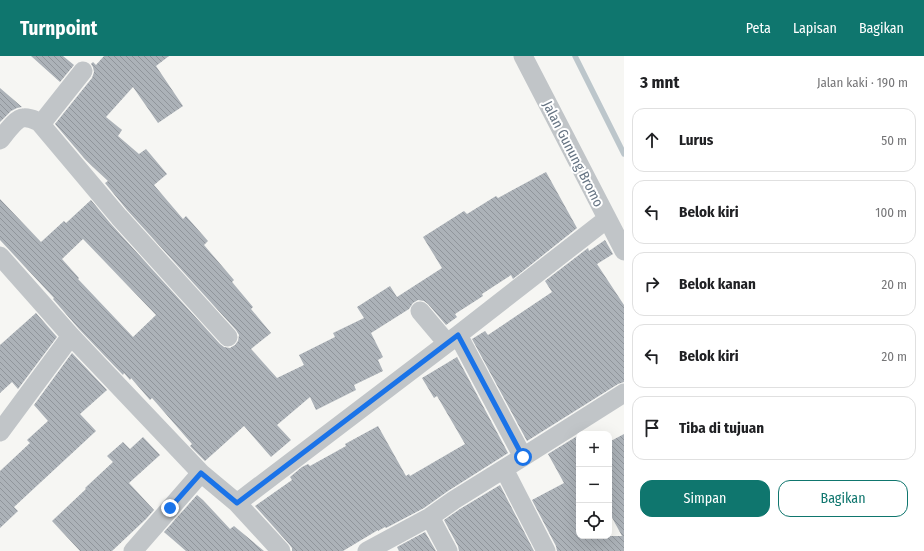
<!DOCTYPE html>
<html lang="id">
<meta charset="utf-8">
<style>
body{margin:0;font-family:"Fira Sans Condensed",sans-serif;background:#f6f6f6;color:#202124}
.controls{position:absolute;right:12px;bottom:12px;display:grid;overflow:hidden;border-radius:8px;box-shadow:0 4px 16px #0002}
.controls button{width:36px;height:36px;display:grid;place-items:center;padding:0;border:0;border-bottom:1px solid #e0e0e0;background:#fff;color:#202124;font:20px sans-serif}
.stop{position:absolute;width:12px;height:12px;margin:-9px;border:3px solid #1a73e8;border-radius:50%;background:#fff}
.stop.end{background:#1a73e8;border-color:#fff;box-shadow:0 1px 4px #0008}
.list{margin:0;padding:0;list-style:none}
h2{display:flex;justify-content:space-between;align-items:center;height:52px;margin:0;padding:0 16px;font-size:17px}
h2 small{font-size:13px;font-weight:400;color:#757577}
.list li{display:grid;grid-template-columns:26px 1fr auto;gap:12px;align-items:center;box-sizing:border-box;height:64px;margin:0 8px 8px;padding:0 8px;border:1px solid #e0e0e0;border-radius:12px}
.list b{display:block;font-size:15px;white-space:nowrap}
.list em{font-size:13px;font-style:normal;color:#757577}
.actions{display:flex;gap:8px;padding:12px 16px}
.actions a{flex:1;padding:9px 0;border:1px solid #0f766e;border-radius:12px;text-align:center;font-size:14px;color:#0f766e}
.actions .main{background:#0f766e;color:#fff}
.icon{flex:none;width:22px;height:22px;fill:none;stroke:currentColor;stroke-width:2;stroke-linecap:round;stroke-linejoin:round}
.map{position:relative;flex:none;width:624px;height:495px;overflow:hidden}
header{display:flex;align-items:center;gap:24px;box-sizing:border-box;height:56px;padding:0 20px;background:#0f766e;color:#fff}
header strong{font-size:19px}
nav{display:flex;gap:22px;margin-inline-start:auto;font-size:14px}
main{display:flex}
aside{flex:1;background:#fff}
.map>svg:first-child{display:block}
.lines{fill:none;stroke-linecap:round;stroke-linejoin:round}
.stream{stroke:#bcc6cb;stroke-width:5.5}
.building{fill:url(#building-back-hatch);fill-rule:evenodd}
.minor{stroke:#c1c5c8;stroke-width:19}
.route{stroke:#1a73e8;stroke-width:5}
.labels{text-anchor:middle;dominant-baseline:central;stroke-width:4;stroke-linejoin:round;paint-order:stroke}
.street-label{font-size:14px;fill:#667483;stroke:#fff}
</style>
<header>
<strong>Turnpoint</strong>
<nav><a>Peta</a><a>Lapisan</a><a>Bagikan</a></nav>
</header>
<main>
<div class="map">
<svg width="624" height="495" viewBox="0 0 624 495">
<defs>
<pattern id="building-back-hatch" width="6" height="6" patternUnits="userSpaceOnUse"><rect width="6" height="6" fill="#acb2b8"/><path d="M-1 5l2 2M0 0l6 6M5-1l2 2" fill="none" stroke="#90959b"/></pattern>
</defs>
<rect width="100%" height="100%" fill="#f6f6f3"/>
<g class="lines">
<path class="stream" d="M575 0 624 98"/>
</g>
<path class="building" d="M31 0H63L74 9 60 26Z
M104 0H169L156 10 183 50 158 67 133 31 106 61 122 74 118 80 139 98 146 93 167 118 154 129 183 163 186 160 208 185 204 189 234 224 232 226 253 251 251 253 271 277 251 293 277 322 304 309 299 299 335 281 333 277 364 262 357 251 390 230 397 241 442 212 423 181 464 155 467 158 496 140 498 142 546 116 577 172 513 223 511 219 482 238 483 240 455 258 457 261 446 269 428 248 424 245 418 244 413 247 409 253 371 277 383 301 378 304 383 315 354 329 356 334 316 354 310 341 277 369 291 384 271 401 244 370 205 405 190 390 192 388 152 342 150 344 131 322 130 324 124 317 123 319 79 273 53 243 54 242 0 184V143L41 186 64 165 66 167 91 144 111 168 220 288 224 291 230 292 235 289 238 285 239 279 236 274 127 154 105 127 108 125 93 111 84 102 55 68 92 22 94 16 93 11 91 8 93 6 96 9ZM83 183 156 259 133 281 78 223 79 222 62 203Z
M0 32 22 51 17 52 11 55 0 66Z
M605 184 613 198 597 208 624 249V326L618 328 527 385 472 283 485 275 488 279 552 236 545 225 588 192 589 195Z
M36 257 57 281 18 333 12 326 0 337V289Z
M72 297 107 334 80 358 96 375 14 451 18 455 0 472V415L30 387 27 384 48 365 34 349Z
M457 301 508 397 448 435 424 452 386 472 385 471 378 475V474L343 495H292V492L289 488 255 450 292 424 290 421 302 411 308 408 310 410 346 390 345 388 378 370 406 420 409 418 410 420 465 388 437 340 434 342 422 322Z
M624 378V495H557L556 490 532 444 564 427 548 398 579 379V480H622L609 456V386Z
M143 381 160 399 129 427 154 454 146 463 112 495H80L52 465 86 433 85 432 113 406 107 400 123 386 130 393Z
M500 429 534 495H459L458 490 444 464 460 453Z
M197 439 203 444 230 473 234 470 264 495H186L164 476Z
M425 476 436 495H399L397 491Z"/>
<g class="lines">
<path class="minor" d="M523 0 624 195
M41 68 83 15
M0 84C5 78 16 62 23 62 29 61 34 64 39 66L119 161 228 281
M0 200 71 280 201 417 237 447 281 495
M420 255 447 287
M458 279 523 401
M0 376 71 280
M504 413 546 495
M237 447 458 279 607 163
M430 461 448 495
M133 495 201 417
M367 495 430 461 454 444 523 401 624 337"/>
</g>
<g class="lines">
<path class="route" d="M170 452 201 417 237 447 458 279 523 401"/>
</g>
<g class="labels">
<g class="street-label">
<text transform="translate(573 98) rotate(63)">Jalan Gunung Bromo</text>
</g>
</g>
</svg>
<div class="controls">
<button>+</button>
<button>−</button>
<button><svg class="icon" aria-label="locate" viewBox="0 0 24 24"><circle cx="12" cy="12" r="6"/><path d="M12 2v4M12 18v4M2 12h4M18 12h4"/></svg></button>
</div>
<div class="stop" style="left:523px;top:401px"></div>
<div class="stop end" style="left:170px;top:452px"></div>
</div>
<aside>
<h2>3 mnt<small>Jalan kaki · 190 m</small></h2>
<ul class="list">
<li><svg class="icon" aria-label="ahead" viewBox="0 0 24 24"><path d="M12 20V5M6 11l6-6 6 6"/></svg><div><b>Lurus</b></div><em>50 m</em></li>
<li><svg class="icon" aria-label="left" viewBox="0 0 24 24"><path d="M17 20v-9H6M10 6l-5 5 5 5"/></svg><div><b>Belok kiri</b></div><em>100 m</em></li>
<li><svg class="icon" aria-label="right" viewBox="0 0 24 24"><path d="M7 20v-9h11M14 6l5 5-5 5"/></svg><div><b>Belok kanan</b></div><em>20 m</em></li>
<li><svg class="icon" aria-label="left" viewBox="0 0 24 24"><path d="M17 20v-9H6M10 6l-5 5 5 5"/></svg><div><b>Belok kiri</b></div><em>20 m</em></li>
<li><svg class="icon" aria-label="arrive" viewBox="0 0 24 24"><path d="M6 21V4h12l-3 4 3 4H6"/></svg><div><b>Tiba di tujuan</b></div></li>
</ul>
<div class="actions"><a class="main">Simpan</a><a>Bagikan</a></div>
</aside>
</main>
